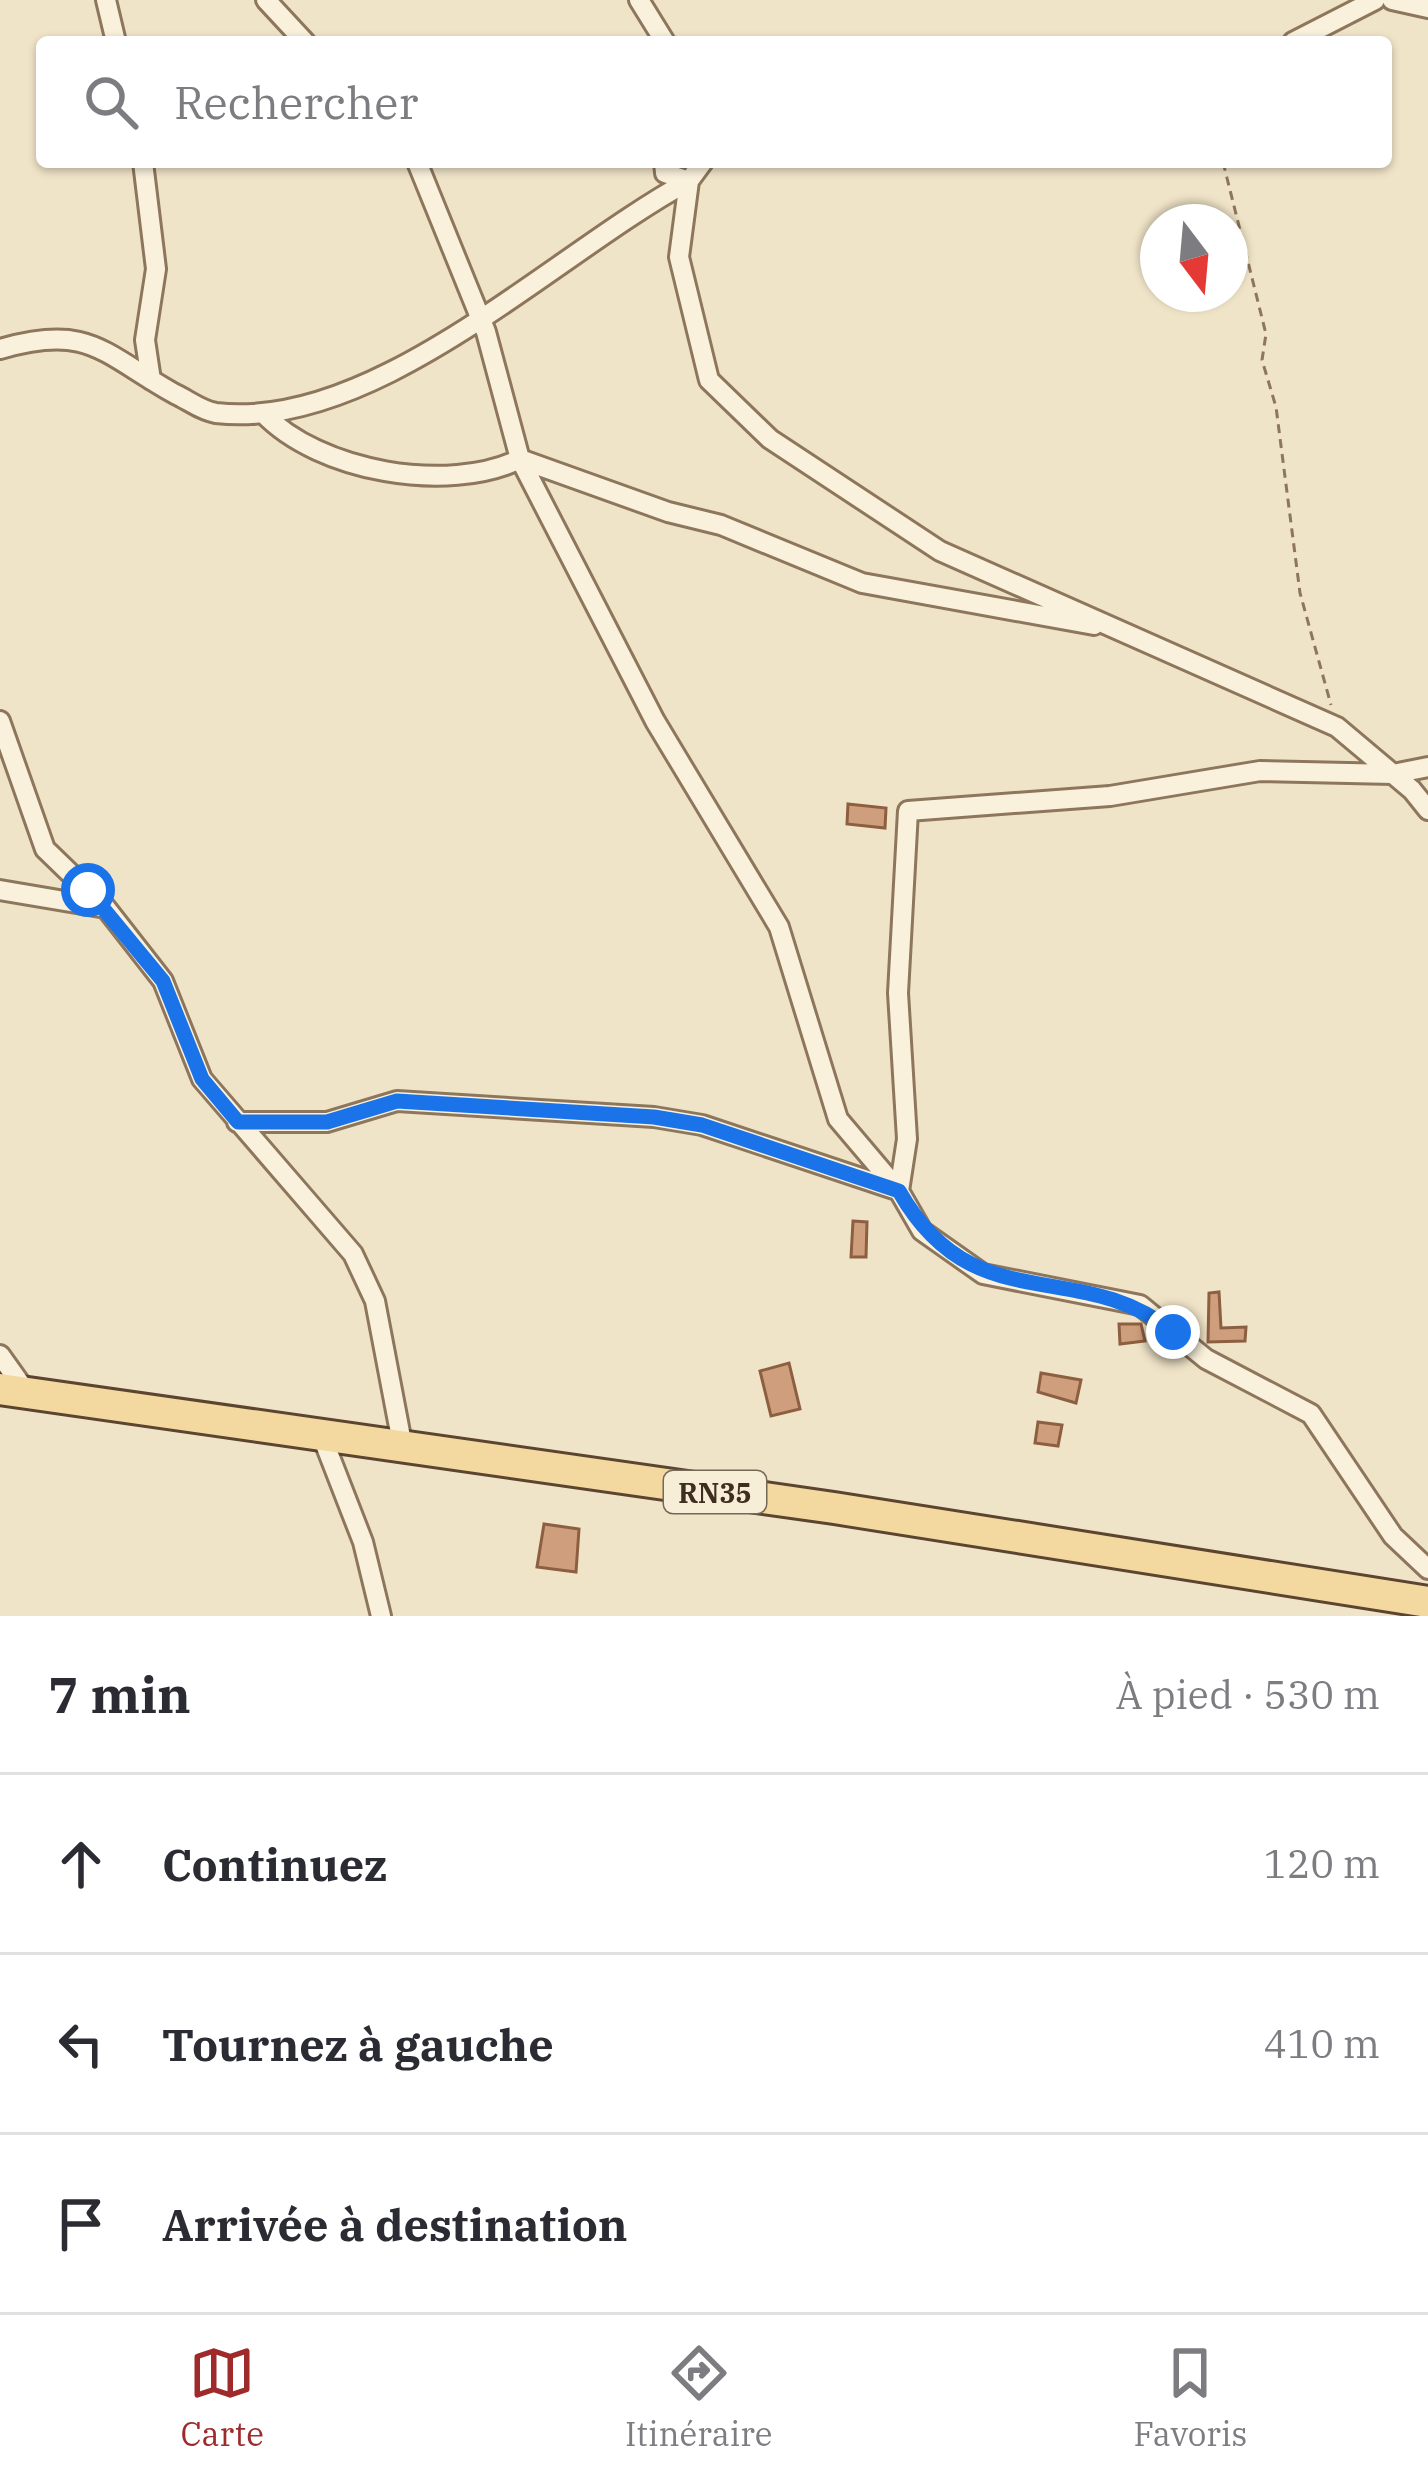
<!DOCTYPE html>
<html lang="fr">
<meta charset="utf-8">
<style>
body{margin:0;font-family:"IBM Plex Serif",serif;background:#f7f7f7;color:#2b2b33}
.compass{position:absolute;left:1140px;top:204px;width:108px;height:108px;border-radius:50%;background:#fff;box-shadow:0 3px 9px #0004;rotate:164deg}
.stop{position:absolute;width:36px;height:36px;margin:-27px;border:9px solid #1a73e8;border-radius:50%;background:#fff}
.stop.end{background:#1a73e8;border-color:#fff;box-shadow:0 3px 12px #0008}
.list{margin:0;padding:0;list-style:none}
h2{display:flex;justify-content:space-between;align-items:center;height:156px;margin:0;padding:0 48px;font-size:51px}
h2 small{font-size:39px;font-weight:400;color:#7c7c81}
.list li{display:grid;grid-template-columns:78px 1fr auto;gap:36px;align-items:center;box-sizing:border-box;height:180px;padding:0 48px;border-top:3px solid #e1e1e2}
.list b{display:block;font-size:45px;white-space:nowrap}
.list em{font-size:39px;font-style:normal;color:#7c7c81}
.icon{flex:none;width:66px;height:66px;fill:none;stroke:currentColor;stroke-width:2;stroke-linecap:round;stroke-linejoin:round}
.map{position:relative;flex:none;width:1428px;height:1616px;overflow:hidden}
.search{position:absolute;background:#fff;box-shadow:0 3px 9px #0004;left:36px;right:36px;top:36px;height:132px;display:flex;align-items:center;gap:30px;box-sizing:border-box;padding:0 42px;border-radius:12px;color:#7c7c81;font-size:45px}
.sheet{height:696px;background:#fff}
nav{display:flex;justify-content:space-around;align-items:center;box-sizing:border-box;height:168px;border-top:3px solid #e1e1e2;background:#fff;font-size:33px;color:#7c7c81}
nav a{display:grid;justify-items:center;gap:6px}
nav .on{color:#9e2a2b}
.map>svg:first-child{display:block}
.building{fill:#cf9f7d;stroke:#8d5f41;stroke-width:3}
.lines{fill:none;stroke-linecap:round;stroke-linejoin:round}
.street-casing{stroke:#8d765c;stroke-width:24}
.primary-casing{stroke:#5b4430;stroke-width:36}
.path{stroke:#8d765c;stroke-width:3;stroke-dasharray:9 6;stroke-linecap:butt}
.street{stroke:#faf1dc;stroke-width:18}
.primary{stroke:#f3d9a0;stroke-width:30}
.route{stroke:#1a73e8;stroke-width:15}
.labels{text-anchor:middle;dominant-baseline:central;stroke-width:12;stroke-linejoin:round;paint-order:stroke}
.shield{fill:#f7eed8;stroke:#756857;stroke-width:3}
.shield-label{font-size:27px;font-weight:bold;fill:#3d2e20}
</style>
<div class="map">
<svg width="1428" height="1616" viewBox="0 0 1428 1616">
<rect width="100%" height="100%" fill="#f0e4c8"/>
<path class="building" d="M848 804 886 808 885 828 847 824Z
M853 1221 867 1222 866 1257H851Z
M1219 1292 1221 1328 1246 1327 1245 1341 1208 1342 1209 1293Z
M1119 1324H1141L1145 1341 1120 1344Z
M789 1363 800 1409 771 1416 760 1371Z
M1041 1373 1081 1380 1076 1403 1038 1392Z
M1038 1422 1062 1425 1058 1446 1035 1443Z
M544 1524 579 1529 576 1572 537 1567Z"/>
<g class="lines">
<g class="street-casing">
<path id="street" d="M106 0 116 42
M266 0 305 42
M639 0 665 42
M1392 0 1428 8
M1293 42 1375 0
M143 162 156 269 145 340 151 380
M417 162 486 332 520 459 655 721 779 927 838 1119 899 1191
M664 162 665 173 689 181
M703 162 689 181 679 257 709 380 770 439 940 551 1337 727 1412 790 1428 810
M0 349C89 323 102 353 175 394 188 400 202 411 216 413 375 432 554 254 689 181
M263 413C319 472 448 494 520 459L668 512 721 525 862 583 1094 625
M0 721 45 849 106 908 163 981 202 1079 353 1254 375 1301 403 1448
M1428 767 1393 774 1260 771 1110 796 908 811 898 993 907 1139 899 1191 922 1231 983 1274 1140 1305 1206 1359 1311 1414 1393 1536 1428 1569
M0 890 106 908
M237 1122H327L397 1101 654 1117 702 1125 894 1189
M0 1355 27 1393
M321 1434 363 1542 381 1616"/>
</g>
<g class="primary-casing">
<path id="primary" d="M0 1389 834 1508 1428 1602"/>
</g>
<path class="path" d="M1223 162 1266 334 1262 360 1276 407 1300 593 1331 705"/>
<use href="#street" class="street"/>
<use href="#primary" class="primary"/>
</g>
<g class="lines">
<path class="route" d="M88 890 163 981 202 1079 238 1122H327L397 1101 654 1117 702 1125 899 1191C974 1323 1078 1255 1173 1332"/>
</g>
<g class="labels">
<rect class="shield" x="664" y="1471" width="102" height="42" rx="9"/>
<g class="shield-label">
<text x="715" y="1492">RN35</text>
</g>
</g>
</svg>
<svg class="compass" viewBox="-18 -18 36 36"><path d="M0-13l5 13h-10z" fill="#e53935"/><path d="M0 13l5-13h-10z" fill="#7c7c81"/></svg>
<div class="stop" style="left:88px;top:890px"></div>
<div class="stop end" style="left:1173px;top:1332px"></div>
<div class="search"><svg class="icon" aria-label="search" viewBox="0 0 24 24"><circle cx="10" cy="10" r="6"/><path d="M15 15l6 6"/></svg>Rechercher</div>
</div>
<section class="sheet">
<h2>7 min<small>À pied · 530 m</small></h2>
<ul class="list">
<li><svg class="icon" aria-label="ahead" viewBox="0 0 24 24"><path d="M12 20V5M6 11l6-6 6 6"/></svg><div><b>Continuez</b></div><em>120 m</em></li>
<li><svg class="icon" aria-label="left" viewBox="0 0 24 24"><path d="M17 20v-9H6M10 6l-5 5 5 5"/></svg><div><b>Tournez à gauche</b></div><em>410 m</em></li>
<li><svg class="icon" aria-label="arrive" viewBox="0 0 24 24"><path d="M6 21V4h12l-3 4 3 4H6"/></svg><div><b>Arrivée à destination</b></div></li>
</ul>
</section>
<nav>
<a class="on"><svg class="icon" aria-label="map" viewBox="0 0 24 24"><path d="M3 6l6-2 6 2 6-2v14l-6 2-6-2-6 2zM9 4v14M15 6v14"/></svg>Carte</a>
<a><svg class="icon" aria-label="directions" viewBox="0 0 24 24"><path d="M12 3l9 9-9 9-9-9zM9 14v-3h6M13 9l2 2-2 2"/></svg>Itinéraire</a>
<a><svg class="icon" aria-label="saved" viewBox="0 0 24 24"><path d="M7 4h10v16l-5-4-5 4z"/></svg>Favoris</a>
</nav>
